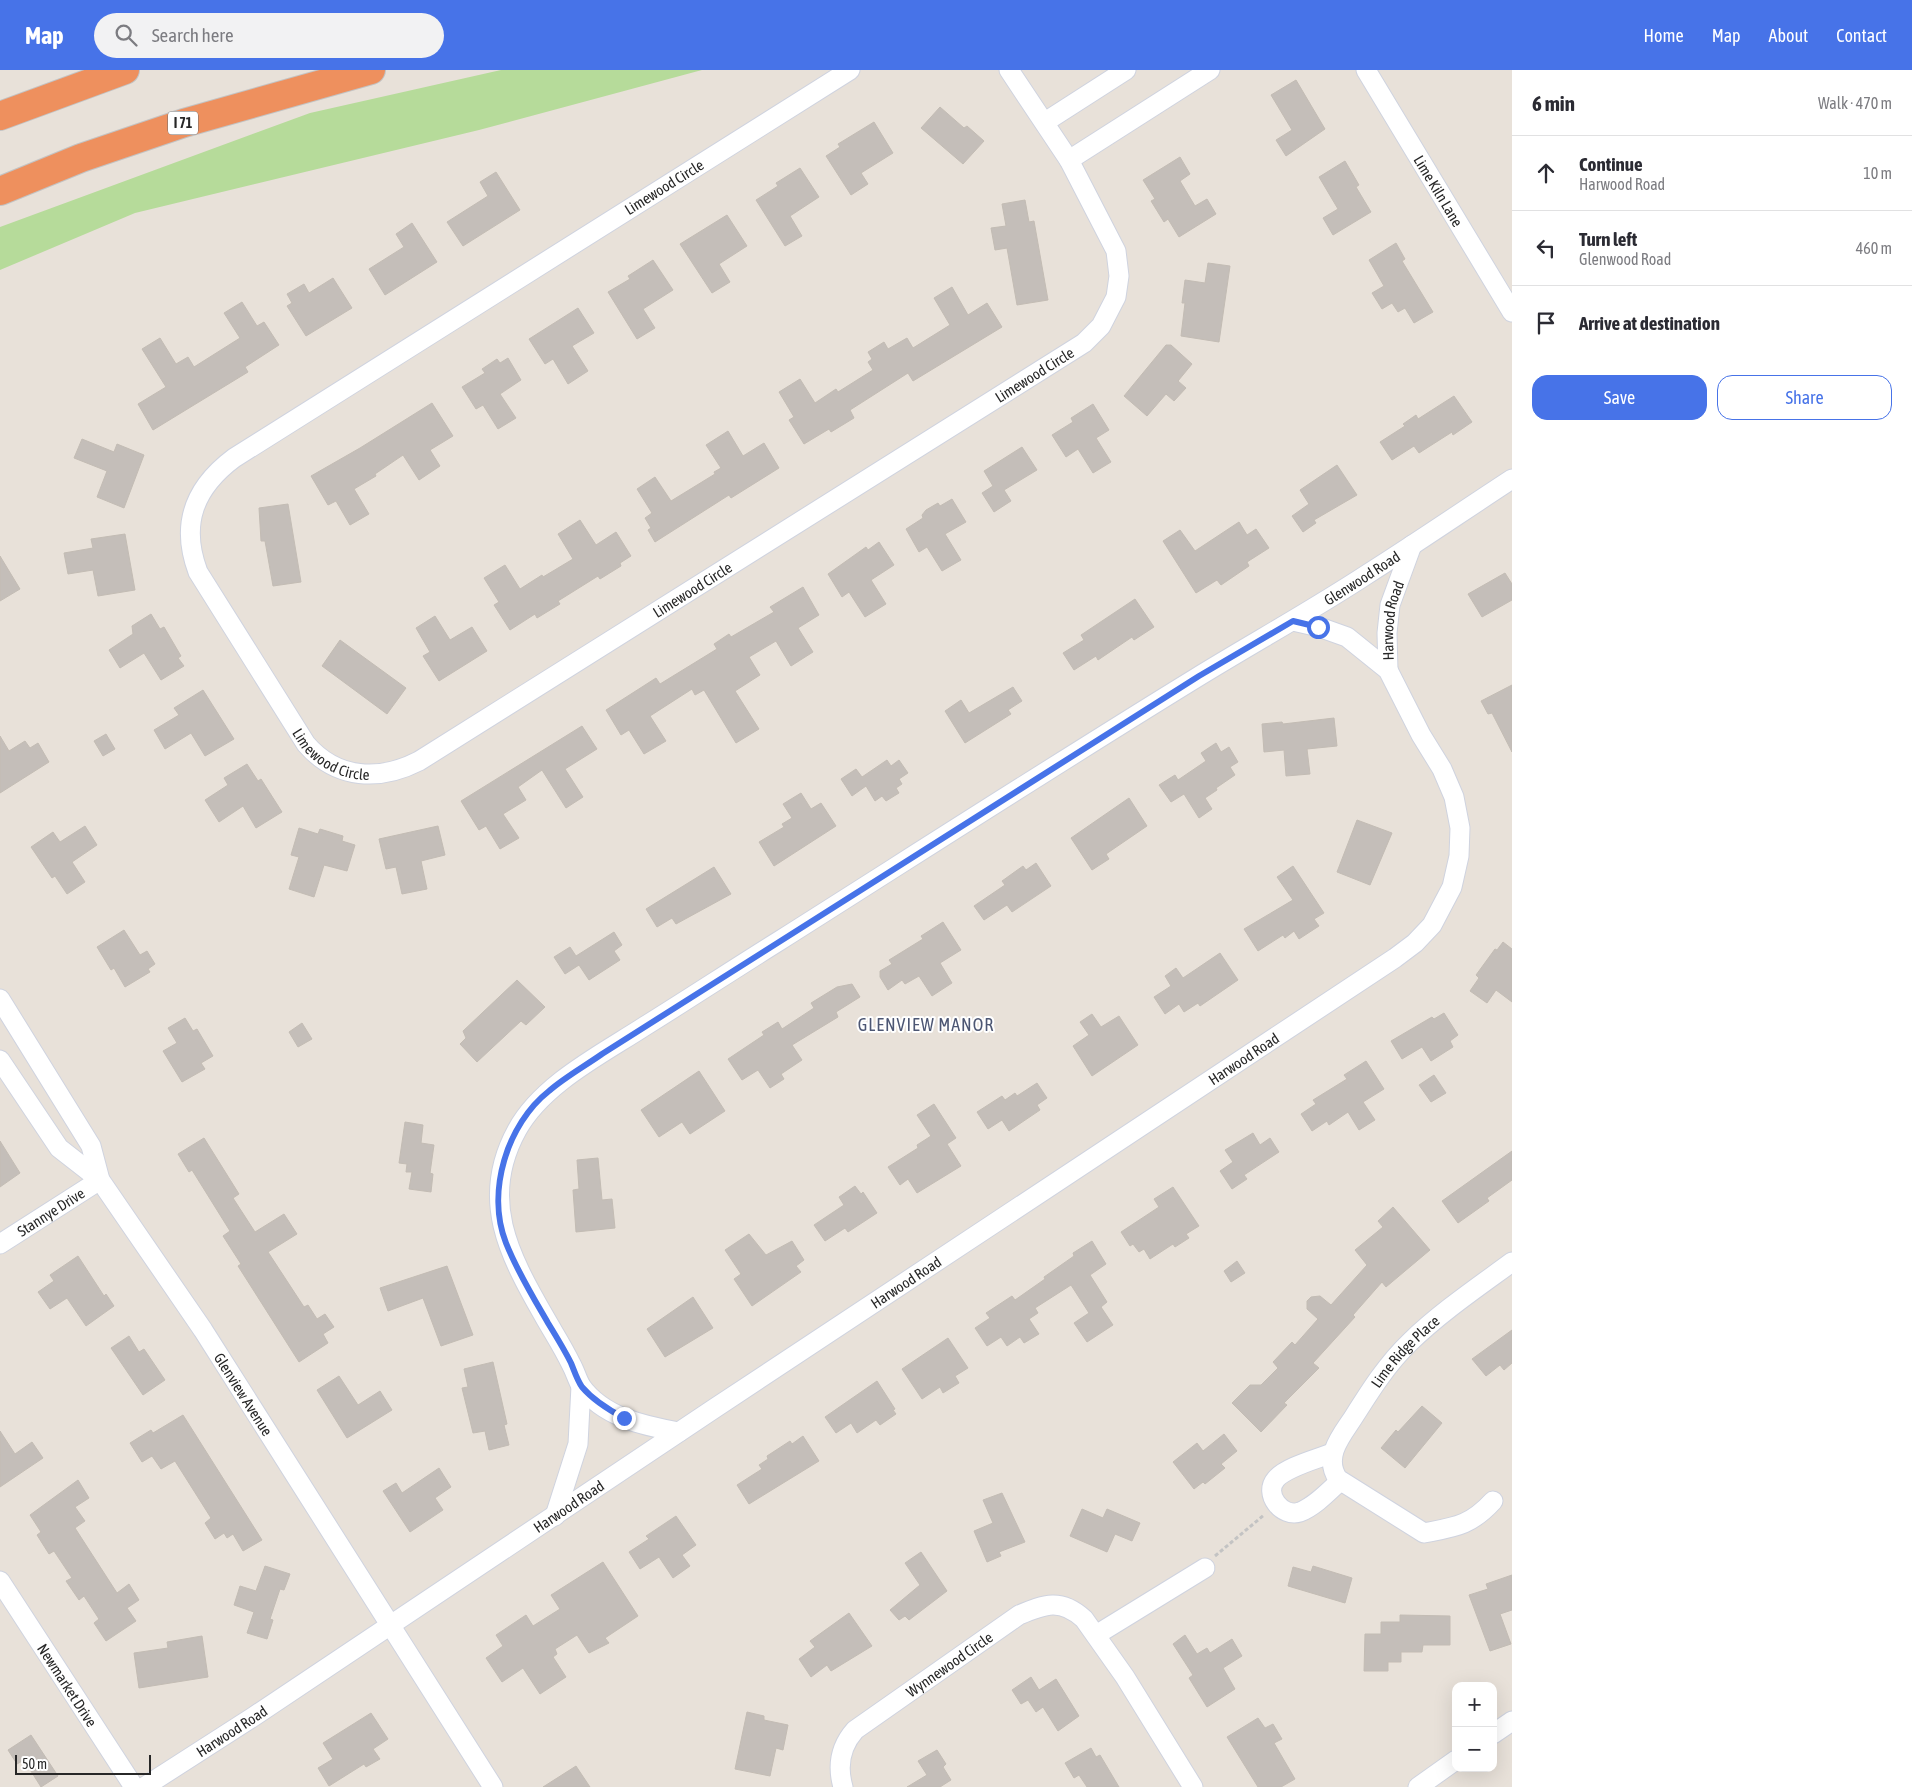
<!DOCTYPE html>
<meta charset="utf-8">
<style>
body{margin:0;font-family:"Asap Condensed",sans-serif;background:#f2f2f3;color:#2b2b33}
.controls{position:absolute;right:15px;bottom:15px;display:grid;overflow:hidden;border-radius:10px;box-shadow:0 5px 20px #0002}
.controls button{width:45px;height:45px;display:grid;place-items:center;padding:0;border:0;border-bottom:1px solid #e1e1e2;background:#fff;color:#2b2b33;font:25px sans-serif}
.scale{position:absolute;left:15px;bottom:12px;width:136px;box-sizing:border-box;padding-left:5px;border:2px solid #272727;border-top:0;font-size:14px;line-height:18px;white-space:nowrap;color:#272727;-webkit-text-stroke:4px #fff;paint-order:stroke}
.stop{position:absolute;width:15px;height:15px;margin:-11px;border:4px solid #4773e8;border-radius:50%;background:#fff}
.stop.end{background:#4773e8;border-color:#fff;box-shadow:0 1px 5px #0008}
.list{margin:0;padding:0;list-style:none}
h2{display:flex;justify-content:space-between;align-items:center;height:65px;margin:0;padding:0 20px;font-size:21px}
h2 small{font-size:16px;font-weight:400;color:#7c7c81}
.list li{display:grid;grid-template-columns:32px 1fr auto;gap:15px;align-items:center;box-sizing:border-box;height:75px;padding:0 20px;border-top:1px solid #e1e1e2}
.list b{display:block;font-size:19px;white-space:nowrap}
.list p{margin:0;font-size:16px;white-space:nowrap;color:#7c7c81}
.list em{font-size:16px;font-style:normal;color:#7c7c81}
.actions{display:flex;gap:10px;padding:15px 20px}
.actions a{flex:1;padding:11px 0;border:1px solid #4773e8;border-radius:15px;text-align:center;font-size:18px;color:#4773e8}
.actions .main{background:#4773e8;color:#fff}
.icon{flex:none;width:28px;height:28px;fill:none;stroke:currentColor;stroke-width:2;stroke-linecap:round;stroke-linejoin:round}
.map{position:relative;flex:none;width:1512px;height:1717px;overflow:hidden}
header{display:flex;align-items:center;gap:30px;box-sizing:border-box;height:70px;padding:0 25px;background:#4773e8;color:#fff}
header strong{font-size:24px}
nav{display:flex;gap:28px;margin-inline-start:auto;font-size:18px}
.search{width:350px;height:45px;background:#f2f2f3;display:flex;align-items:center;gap:12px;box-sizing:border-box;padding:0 18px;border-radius:28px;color:#7c7c81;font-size:19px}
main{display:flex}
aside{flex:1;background:#fff}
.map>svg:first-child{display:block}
.green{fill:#b6db9a}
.building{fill:#c4beb9;stroke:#c3bcb4}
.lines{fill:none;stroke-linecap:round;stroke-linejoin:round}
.minor-casing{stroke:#cfd3df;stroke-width:21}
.highway-casing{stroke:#c3c3c3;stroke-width:30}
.path{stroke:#c3c3c3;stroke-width:3;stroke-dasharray:4 2.5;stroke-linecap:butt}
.minor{stroke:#fff;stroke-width:19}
.highway{stroke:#ee905e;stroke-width:28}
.route{stroke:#4773e8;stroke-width:6}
.labels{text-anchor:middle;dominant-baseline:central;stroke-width:4;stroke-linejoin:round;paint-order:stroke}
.shield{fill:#fff;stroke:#686868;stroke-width:1}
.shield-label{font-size:14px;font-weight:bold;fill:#272727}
.street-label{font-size:15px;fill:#272727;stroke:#fff}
.quarter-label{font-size:18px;letter-spacing:1px;fill:#4c5673;stroke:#fff}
</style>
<header>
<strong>Map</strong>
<div class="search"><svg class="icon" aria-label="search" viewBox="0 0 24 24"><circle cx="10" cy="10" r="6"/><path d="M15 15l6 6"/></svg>Search here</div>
<nav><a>Home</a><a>Map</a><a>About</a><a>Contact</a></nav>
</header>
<main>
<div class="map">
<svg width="1512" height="1717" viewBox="0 0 1512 1717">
<rect width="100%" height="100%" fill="#e8e1d9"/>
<path class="green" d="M501 0H702L479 60 135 143 0 200V157L310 43Z"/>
<path class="building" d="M1296 10 1325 59 1286 86 1276 70 1292 60 1271 25Z
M940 37 964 58 967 56 984 71 963 94 921 58Z
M874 52 893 83 861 103 868 114 851 125 826 86 840 77 838 74Z
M1180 87 1190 104 1180 111 1195 136 1207 129 1216 144 1179 167 1168 149 1164 152 1151 131 1155 129 1143 110Z
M1345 91 1359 115 1356 117 1371 142 1333 165 1323 148 1338 139 1319 107Z
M800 98 819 127 790 146 802 166 785 176 756 130 778 116 776 113Z
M496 102 520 140 463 176 447 152 488 126 480 112Z
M1025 130 1029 152 1034 151 1048 230 1017 235 1007 178 995 180 991 158 1006 156 1002 134Z
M727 145 747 176 719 194 730 212 712 223 680 174Z
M412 153 437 192 385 225 369 199 404 177 396 164Z
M1396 173 1405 189 1402 191 1433 242 1414 253 1405 238 1398 242 1392 233 1382 239 1372 223 1384 216 1369 190Z
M653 190 673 220 643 239 655 258 637 269 608 222 630 209 628 206Z
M1208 193 1230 196 1219 272 1181 266 1185 233H1182L1185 210 1205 213Z
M333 208 352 238 306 266 287 236 292 233 287 224 304 214 309 223Z
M952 217 968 245 987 233 1002 257 913 311 908 303 850 340 854 348 831 362 829 359 804 374 789 350 794 347 779 322 800 309 815 333 836 319 838 322 873 300 868 292 872 289 868 282 884 272 888 279 907 268 913 278 950 255 934 228Z
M242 232 257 256 264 252 279 275 245 297 248 302 153 360 138 334 166 317 142 279 160 268 176 294 188 287 194 297 240 268 224 243Z
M578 238 594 263 572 276 588 301 568 314 553 289 545 294 529 269Z
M1166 275H1171L1192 294 1178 311 1186 318 1174 331 1166 324 1147 346 1124 326Z
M508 288 521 310 500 324 516 348 498 359 483 335 476 339 462 317 485 303 482 299 497 289 500 293Z
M1454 326 1472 352 1453 365 1452 362 1419 383 1414 376 1392 390 1380 372 1405 356 1403 354 1416 345 1418 349Z
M432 333 453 366 430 380 440 396 419 410 403 385 375 404 376 406 354 419 369 444 350 455 336 431 328 435 311 406 360 378Z
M1093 334 1109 360 1096 368 1111 392 1093 403 1078 379 1066 387 1052 365 1073 352 1071 348Z
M728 361 743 386 764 373 779 398 731 428 729 425 655 472 648 460 651 458 645 448 652 443 637 419 655 407 671 431 715 404 714 402 721 398 706 375Z
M82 369 114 382 117 374 144 385 124 438 97 427 107 401 74 388Z
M1022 377 1037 400 1004 420 1011 431 994 442 982 423 993 416 984 401Z
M1337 395 1357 425 1314 450 1316 453 1303 462 1292 446 1309 434 1300 420Z
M952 429 966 452 945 464 961 490 942 501 927 477 919 482 906 459 923 448 922 445 926 440 938 433 940 436Z
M288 434 301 512 273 516 265 471H261L259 438Z
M580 450 596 475 616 462 631 486 620 493 621 496 600 509 598 506 558 531 560 534 537 548 535 544 510 560 494 535 499 532 484 508 505 495 520 519 542 505 543 507 573 489 558 464Z
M1239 452 1247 465 1256 459 1269 478 1247 492 1249 496 1221 515 1217 510 1196 523 1163 471 1180 460 1195 481Z
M125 464 135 520 98 526 93 500 68 504 64 483 93 478 91 469Z
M879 472 894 495 871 510 886 534 865 547 849 522 842 527 828 504 866 477 868 480Z
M0 486 20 519 0 531Z
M1505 503 1512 514V530L1482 547 1468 524Z
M803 517 819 545 798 558 813 582 791 596 776 571 749 587 760 605 735 621 759 659 736 673 704 620 695 625 692 619 650 646 666 671 644 684 629 660 621 665 606 640 656 608 660 614 717 579 714 574 729 564 731 567 774 542 770 537Z
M1135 529 1154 557 1134 570 1132 567 1098 590 1096 586 1074 600 1063 583 1084 570 1081 565Z
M151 544 160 559 164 557 181 586 178 588 184 596 161 610 144 583 120 598 109 580 133 564 132 556Z
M435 546 450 570 472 557 487 581 439 611 423 586 430 582 416 558Z
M340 570 406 618 387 644 322 596Z
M1512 615V682L1492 643 1488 644 1481 631Z
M1013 617 1022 631 1008 640 1011 644 965 673 945 641 961 630 969 643Z
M203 620 234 669 205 686 191 663 165 679 154 660 179 645 174 638Z
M1334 648 1337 676 1307 679 1310 704 1286 706 1284 680 1264 682 1262 654 1282 652 1283 654Z
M582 656 597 679 565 699 583 727 566 738 542 700 518 717 526 730 503 744 519 768 500 779 486 756 479 760 461 731Z
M106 664 115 679 103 686 94 671Z
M0 666 9 681 25 671 30 678 38 673 49 692 0 723Z
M1216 673 1221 682 1229 677 1238 692 1230 697 1235 705 1216 718 1217 720 1205 728 1212 739 1199 748 1184 724 1171 732 1159 715 1175 705 1178 710 1206 691 1201 683Z
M887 690 891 696 899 690 908 703 899 709 902 714 896 718 899 723 886 731 882 726 875 731 866 716 852 726 841 709 856 699 862 707Z
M247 694 258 711 261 709 282 742 256 758 243 736 219 752 205 730 228 715 224 708Z
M801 723 811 739 821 733 836 756 774 796 759 772 784 757 782 754 792 748 783 734Z
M1129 728 1147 756 1106 784 1109 789 1092 800 1071 768Z
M1357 750 1392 763 1370 815 1337 802Z
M85 756 97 775 72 792 85 812 67 824 55 806 52 808 31 777 53 762 60 772Z
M438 756 445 785 421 791 427 819 402 824 396 797 386 799 379 769Z
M299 758 318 764 320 759 343 766 342 771 355 775 347 801 324 795 314 827 289 819 299 787 291 785Z
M1036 793 1051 816 1012 842 1007 835 984 850 974 836 1005 815 1002 811 1023 796 1026 800Z
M1293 796 1324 843 1314 849 1319 856 1299 869 1294 861 1285 868 1283 865 1258 881 1244 859 1293 830 1277 807Z
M714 797 731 824 676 854 672 848 657 857 646 839Z
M943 852 961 880 940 893 952 913 932 926 919 906 905 914 902 910 888 920 880 907V901L892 894 889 890 923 869 921 866Z
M124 860 140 885 147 881 155 894 148 899 150 902 125 917 114 898 111 900 97 877Z
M614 862 622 875 614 881 620 890 589 910 579 895 565 904 554 887 570 877 576 886Z
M1503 872 1512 879V932L1496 920 1487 933 1470 921 1479 908 1476 905 1495 879 1497 880Z
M1220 883 1238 910 1200 936 1198 933 1184 942 1179 934 1165 944 1154 927 1171 916 1165 906 1176 898 1183 908Z
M517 910 545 937 526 955 521 951 477 992 460 974 466 968 463 961Z
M852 914 860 927 836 942 838 947 792 975 802 990 781 1004 784 1009 770 1018 758 1000 742 1010 728 989 764 965 762 962 778 952 782 959 814 938 811 933 837 917Z
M1444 943 1458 965 1450 971 1453 977 1431 991 1422 977 1402 989 1391 971 1432 947 1434 949Z
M1092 944 1101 957 1119 946 1138 975 1092 1006 1073 976 1089 965 1080 952Z
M185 948 193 961 197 959 213 986 201 993 205 999 182 1012 163 981 177 973 168 958Z
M302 953 312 969 298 977 289 962Z
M1366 991 1384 1019 1363 1032 1375 1050 1359 1060 1348 1042 1329 1055 1327 1051 1312 1061 1301 1044 1316 1034 1313 1030 1347 1009 1344 1005Z
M699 1001 725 1041 690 1064 682 1052 659 1067 641 1040Z
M1434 1005 1446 1023 1431 1032 1419 1015Z
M1037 1013 1047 1028 1037 1035 1040 1040 1009 1061 1002 1050 988 1059 977 1042 1002 1026 1005 1030 1015 1023 1017 1026Z
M934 1034 956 1068 947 1074 961 1096 917 1123 908 1109 900 1115 888 1097 918 1078 917 1075 931 1066 917 1045Z
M405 1052 423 1055 421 1073 434 1075 430 1103 433 1104 431 1122 409 1119 412 1102H406L407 1094 399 1093Z
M1253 1063 1260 1075 1270 1068 1279 1082 1244 1105 1247 1109 1232 1119 1220 1101 1233 1092 1225 1080Z
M204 1068 239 1124 233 1128 255 1162 284 1144 297 1164 268 1182 304 1237 308 1235 317 1249 325 1244 334 1257 323 1264 328 1273 299 1292 238 1196 241 1194 223 1166 230 1161 192 1100 189 1102 178 1084Z
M0 1071 20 1103 0 1117Z
M1512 1081V1110L1487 1128 1489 1131 1458 1153 1442 1131Z
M598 1088 602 1130 612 1129 615 1158 576 1162 573 1120 579 1119 577 1090Z
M855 1116 861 1124 863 1122 877 1143 848 1162 845 1158 825 1171 814 1155 844 1135 839 1127Z
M1173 1117 1199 1156 1186 1164 1189 1168 1175 1177 1173 1174 1150 1189 1144 1179 1139 1182 1133 1174 1130 1176 1121 1162 1159 1137 1154 1129Z
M1393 1137 1430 1180 1386 1217 1382 1212 1353 1245 1355 1247 1313 1293 1319 1298 1284 1333 1287 1335 1261 1362 1232 1333 1250 1315H1261L1278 1298 1273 1292 1292 1272 1295 1275 1318 1249 1307 1239V1231L1311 1227 1320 1226 1331 1235 1367 1195 1355 1180 1383 1157 1378 1151Z
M749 1164 766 1185 792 1171 804 1190 796 1196 801 1202 752 1236 734 1209 741 1204 725 1180Z
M1092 1171 1106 1194 1090 1205 1107 1232 1101 1237 1113 1255 1087 1272 1074 1253 1089 1243 1071 1215 1035 1238 1038 1243 1029 1249 1039 1264 1024 1273 1020 1267 1007 1276 1001 1267 987 1276 975 1258 990 1248 986 1243 1012 1226 1015 1230 1045 1209 1044 1207 1074 1186 1073 1183Z
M78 1186 104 1226 106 1224 114 1236 86 1256 67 1228 50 1239 38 1222 54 1211 50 1205Z
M1237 1191 1245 1203 1231 1212 1224 1201Z
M447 1196 473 1265 441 1276 423 1228 388 1241 380 1218Z
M693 1227 713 1258 665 1287 647 1259Z
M1512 1260V1293L1504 1300 1500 1295 1486 1306 1472 1289Z
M129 1266 139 1282 144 1279 165 1310 143 1325 111 1278Z
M948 1268 968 1298 955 1306 959 1313 943 1323 940 1317 922 1329 902 1299Z
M493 1292 507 1354 504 1355 509 1375 489 1380 485 1361 473 1363 462 1318 468 1317 464 1299Z
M339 1306 358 1335 380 1321 392 1340 347 1368 317 1320Z
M877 1311 895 1339 893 1340 896 1344 880 1355 876 1350 857 1363 851 1353 836 1363 825 1347Z
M1422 1336 1442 1353 1405 1398 1381 1378 1396 1360 1398 1362Z
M183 1345 262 1470 243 1481 233 1464 227 1468 224 1463 215 1469 205 1453 211 1448 175 1391 161 1399 152 1386 142 1392 130 1373 151 1360 153 1363Z
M0 1361 15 1384 32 1372 43 1388 0 1417Z
M1224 1364 1237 1381 1221 1394 1225 1398 1205 1414 1203 1412 1194 1419 1173 1392 1197 1373 1203 1381Z
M803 1366 819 1391 749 1434 737 1415 762 1399 759 1395 768 1389 767 1386 790 1371 792 1374Z
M439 1398 451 1417 435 1428 443 1440 410 1462 383 1421 396 1413 402 1423Z
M78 1410 89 1428 75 1437 85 1451 75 1458 117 1523 129 1514 139 1530 127 1538 136 1551 106 1571 94 1553 99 1549 84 1526 79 1530 66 1511 72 1508 54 1481 49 1484 37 1465 41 1462 30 1445Z
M1002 1423 1025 1472 999 1482 1001 1486 987 1492 974 1461 993 1453 983 1430Z
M1082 1439 1103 1448 1107 1439 1140 1453 1132 1471 1115 1464 1107 1482 1070 1466Z
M676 1446 696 1475 682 1485 690 1496 673 1508 659 1487 640 1499 629 1482 649 1469 646 1466Z
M921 1482 947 1521 909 1550 905 1546 899 1550 890 1540 920 1515 905 1493Z
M603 1492 638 1546 605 1568 609 1573 589 1583 577 1565 555 1579 557 1584 553 1587 566 1607 540 1624 523 1598 502 1612 486 1588 503 1576 496 1565 526 1545 533 1556 560 1539 551 1525Z
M265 1496 290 1504 284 1520 280 1519 270 1549 273 1550 267 1569 247 1563 254 1542 234 1535 240 1516 256 1521Z
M1313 1496 1352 1508 1345 1533 1288 1516 1293 1497 1311 1502Z
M1512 1505V1540L1500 1544 1511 1574 1490 1581 1469 1525 1488 1519 1486 1514Z
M849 1543 872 1576 831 1601 827 1595 811 1607 799 1589 815 1577 810 1571Z
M1400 1545 1450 1546V1575H1423L1422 1582H1401V1592H1388V1601H1364L1365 1564H1381V1552H1400Z
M1185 1565 1197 1584 1207 1578 1210 1583 1232 1569 1242 1586 1223 1598 1235 1619 1207 1637 1189 1608 1193 1605 1173 1574Z
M202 1566 208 1607 139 1618 134 1583 168 1578 167 1572Z
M1031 1607 1039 1620 1056 1609 1079 1646 1058 1661 1043 1637 1036 1642 1028 1630 1021 1634 1012 1620Z
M747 1642 764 1646V1650L788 1655 783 1680 776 1678 770 1706 735 1699Z
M371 1643 388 1669 373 1679 380 1689 366 1697 364 1694 329 1716 318 1698 333 1689 323 1673Z
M1258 1648 1265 1658 1273 1654 1282 1669 1274 1673 1295 1709 1281 1717H1258L1227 1667Z
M31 1665 58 1706 41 1717 24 1690 17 1694 8 1680Z
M1091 1678 1096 1687 1100 1685 1119 1717H1087L1079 1705 1074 1708 1065 1693Z
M937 1680 946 1694 943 1697 951 1710 940 1717H907L927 1705 918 1691Z
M576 1696 590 1717H543Z"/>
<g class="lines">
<g class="minor-casing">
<g id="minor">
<path id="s1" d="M850 0 234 388C194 418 180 454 198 502L306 674C337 710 380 711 419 691L1084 273 1101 256 1116 227 1119 206 1116 181 1069 90 1009 0"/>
<path id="s2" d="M1366 0 1512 242"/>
<path d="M1045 52 1126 0"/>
<path d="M1069 90 1210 0"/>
<path id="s3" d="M1388 600 1387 563 1390 535 1412 475"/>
<path id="s4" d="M0 929 91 1076 100 1110 203 1260 493 1717"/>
<path d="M0 990 59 1078 100 1110"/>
<path id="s5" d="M0 1174 100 1110"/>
<path id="s6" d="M679 1362C644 1356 603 1347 581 1316 577 1309 575 1301 571 1294 563 1277 553 1262 544 1246 509 1185 479 1129 517 1060 542 1014 602 984 645 956 690 928 734 899 779 871 918 783 1056 694 1196 608 1253 573 1311 541 1366 505 1415 474 1463 441 1512 409"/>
<path d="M1332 1383C1317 1389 1286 1397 1276 1409 1263 1424 1282 1448 1300 1442 1315 1436 1328 1422 1340 1411"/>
<path id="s7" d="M1493 1431C1470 1456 1455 1457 1424 1463L1338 1409C1323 1387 1341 1366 1353 1348 1370 1321 1387 1294 1410 1272 1441 1242 1478 1217 1512 1192"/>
<path d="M555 1446 578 1374 581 1316"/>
<path id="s8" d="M0 1511 134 1717"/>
<path d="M1096 1565 1205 1498"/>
<path d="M1493 1664 1512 1651"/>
<path id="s9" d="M144 1717 253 1647 715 1338 1395 888 1415 873 1432 855 1452 817 1459 786 1460 758 1454 727 1442 699 1421 665 1388 600 1347 567 1319 557 1293 551"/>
<path id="s10" d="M843 1717C837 1696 840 1677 855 1660L1019 1545C1045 1534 1061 1528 1084 1549L1125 1607 1193 1717"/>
<path d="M1418 1717 1456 1690"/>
</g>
</g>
<g class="highway-casing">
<path id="highway" d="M0 46 125 0
M0 121 81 88 184 53 371 0"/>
</g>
<path class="path" d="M1215 1486 1264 1445"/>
<use href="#minor" class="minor"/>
<use href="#highway" class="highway"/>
</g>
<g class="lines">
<path class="route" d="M624 1348C609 1340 593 1330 582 1317 577 1310 574 1300 571 1293 564 1279 556 1266 548 1253 533 1227 517 1201 506 1173 486 1122 507 1054 549 1021 565 1007 585 996 602 984L1199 606 1293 551 1318 557"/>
</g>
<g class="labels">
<rect class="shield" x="168" y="41.5" width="30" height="23" rx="4"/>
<g class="shield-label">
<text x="183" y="53">I 71</text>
</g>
<g class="street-label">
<text transform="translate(664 117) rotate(-32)">Limewood Circle</text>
<text stroke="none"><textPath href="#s2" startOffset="141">Lime Kiln Lane</textPath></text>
<text stroke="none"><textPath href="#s1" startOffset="1912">Limewood Circle</textPath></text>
<text stroke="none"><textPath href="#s6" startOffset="1401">Glenwood Road</textPath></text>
<text stroke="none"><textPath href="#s1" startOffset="1508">Limewood Circle</textPath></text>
<text stroke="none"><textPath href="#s3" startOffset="50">Harwood Road</textPath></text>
<text stroke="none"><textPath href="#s1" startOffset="1089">Limewood Circle</textPath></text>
<text stroke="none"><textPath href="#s9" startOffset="1319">Harwood Road</textPath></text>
<text stroke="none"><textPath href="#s5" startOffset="60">Stannye Drive</textPath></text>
<text stroke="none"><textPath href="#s9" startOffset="914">Harwood Road</textPath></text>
<text stroke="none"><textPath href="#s7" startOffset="332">Lime Ridge Place</textPath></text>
<text stroke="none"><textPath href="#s4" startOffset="466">Glenview Avenue</textPath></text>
<text stroke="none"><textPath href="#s9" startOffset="509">Harwood Road</textPath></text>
<text stroke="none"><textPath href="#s10" startOffset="176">Wynnewood Circle</textPath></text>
<text stroke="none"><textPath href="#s8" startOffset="124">Newmarket Drive</textPath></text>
<text stroke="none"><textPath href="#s9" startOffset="104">Harwood Road</textPath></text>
</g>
<g class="quarter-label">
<text x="926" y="954">GLENVIEW MANOR</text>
</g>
</g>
</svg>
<div class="controls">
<button>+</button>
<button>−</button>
</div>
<div class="scale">50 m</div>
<div class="stop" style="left:1318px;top:557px"></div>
<div class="stop end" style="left:624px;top:1348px"></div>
</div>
<aside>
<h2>6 min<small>Walk · 470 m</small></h2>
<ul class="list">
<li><svg class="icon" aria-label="ahead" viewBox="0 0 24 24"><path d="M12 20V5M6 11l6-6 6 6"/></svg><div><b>Continue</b><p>Harwood Road</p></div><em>10 m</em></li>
<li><svg class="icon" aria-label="left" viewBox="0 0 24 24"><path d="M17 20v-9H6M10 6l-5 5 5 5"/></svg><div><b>Turn left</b><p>Glenwood Road</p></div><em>460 m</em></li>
<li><svg class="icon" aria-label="arrive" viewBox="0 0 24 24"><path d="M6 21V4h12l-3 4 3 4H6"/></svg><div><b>Arrive at destination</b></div></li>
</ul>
<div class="actions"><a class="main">Save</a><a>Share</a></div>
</aside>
</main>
